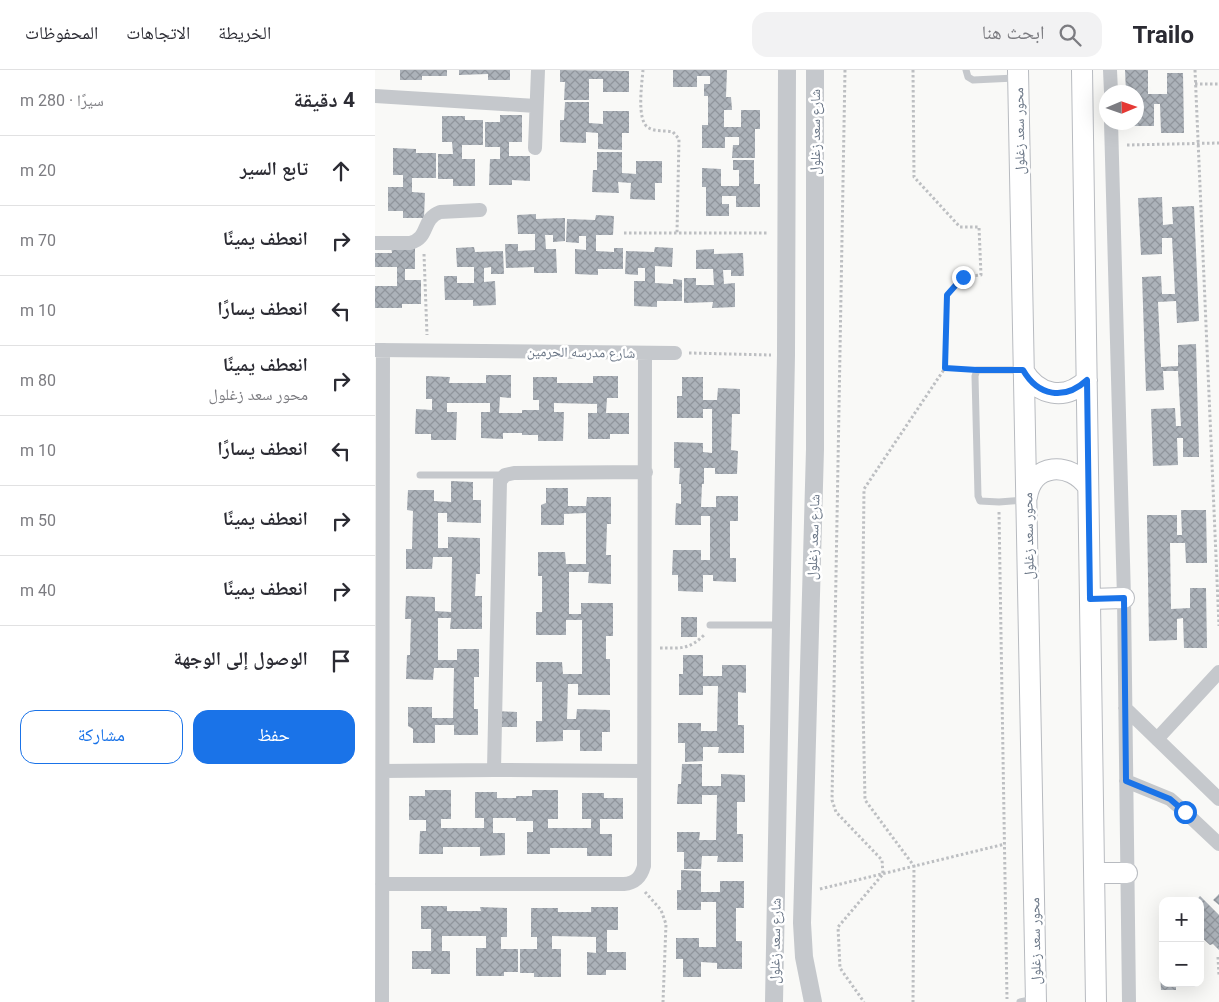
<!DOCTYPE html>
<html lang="ar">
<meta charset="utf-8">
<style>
body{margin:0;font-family:Roboto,"Noto Naskh Arabic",sans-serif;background:#f2f2f3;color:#2b2b33;direction:rtl}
.controls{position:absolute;right:15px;bottom:15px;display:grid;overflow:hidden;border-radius:10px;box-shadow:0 5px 20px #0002}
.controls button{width:45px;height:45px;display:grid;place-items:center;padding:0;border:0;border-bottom:1px solid #e1e1e2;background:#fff;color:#2b2b33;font:25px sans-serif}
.compass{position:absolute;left:724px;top:15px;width:45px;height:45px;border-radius:50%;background:#fff;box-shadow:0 5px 20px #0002;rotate:88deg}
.stop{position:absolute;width:15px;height:15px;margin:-11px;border:4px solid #1a73e8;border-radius:50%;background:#fff}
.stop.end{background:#1a73e8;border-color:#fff;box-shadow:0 1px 5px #0008}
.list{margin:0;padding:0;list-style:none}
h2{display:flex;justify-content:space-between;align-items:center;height:65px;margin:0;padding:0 20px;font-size:21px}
h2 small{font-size:16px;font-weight:400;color:#7c7c81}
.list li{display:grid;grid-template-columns:32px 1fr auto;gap:15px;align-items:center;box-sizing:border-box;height:70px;padding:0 20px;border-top:1px solid #e1e1e2}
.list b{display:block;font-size:19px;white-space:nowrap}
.list p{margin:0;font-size:16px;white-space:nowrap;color:#7c7c81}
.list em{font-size:16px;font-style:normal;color:#7c7c81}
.actions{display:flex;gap:10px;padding:15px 20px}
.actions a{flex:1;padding:11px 0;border:1px solid #1a73e8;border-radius:15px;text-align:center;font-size:18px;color:#1a73e8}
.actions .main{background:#1a73e8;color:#fff}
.icon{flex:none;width:28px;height:28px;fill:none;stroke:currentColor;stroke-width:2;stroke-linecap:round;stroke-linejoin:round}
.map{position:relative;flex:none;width:844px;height:932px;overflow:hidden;direction:ltr}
header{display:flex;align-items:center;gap:30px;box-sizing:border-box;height:70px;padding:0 25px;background:#fff;border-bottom:1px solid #e1e1e2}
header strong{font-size:24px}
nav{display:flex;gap:28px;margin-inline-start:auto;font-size:18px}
.search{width:350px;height:45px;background:#f2f2f3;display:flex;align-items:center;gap:12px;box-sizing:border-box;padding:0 18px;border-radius:15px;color:#7c7c81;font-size:19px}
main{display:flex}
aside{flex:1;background:#fff}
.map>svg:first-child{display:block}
.building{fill:url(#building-cross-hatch)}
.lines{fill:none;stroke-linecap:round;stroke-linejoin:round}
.secondary-casing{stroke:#b8bbc0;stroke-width:22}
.path{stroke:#bdbfc2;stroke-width:3;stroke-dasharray:2.5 2.5;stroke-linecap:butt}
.service{stroke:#c5c8cc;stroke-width:7}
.minor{stroke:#c5c8cc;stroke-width:14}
.tertiary{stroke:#c5c8cc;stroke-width:18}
.secondary{stroke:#fff;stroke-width:20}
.route{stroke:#1a73e8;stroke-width:6}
.labels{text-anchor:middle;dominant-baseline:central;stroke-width:5;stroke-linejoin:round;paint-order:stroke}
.street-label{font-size:14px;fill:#6a7686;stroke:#fff}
</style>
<header>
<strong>Trailo</strong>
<div class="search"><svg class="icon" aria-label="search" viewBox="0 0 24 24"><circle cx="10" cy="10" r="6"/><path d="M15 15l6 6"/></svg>ابحث هنا</div>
<nav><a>الخريطة</a><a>الاتجاهات</a><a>المحفوظات</a></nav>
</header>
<main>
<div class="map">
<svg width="844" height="932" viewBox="0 0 844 932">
<defs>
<pattern id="building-cross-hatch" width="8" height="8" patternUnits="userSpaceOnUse" patternTransform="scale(1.25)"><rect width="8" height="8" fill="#acb2b9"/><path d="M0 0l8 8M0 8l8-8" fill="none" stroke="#90959c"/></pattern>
</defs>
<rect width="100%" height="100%" fill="#f9f9f7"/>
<path class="building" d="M25 0H72V6H47V10H25Z
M84 0H135V10H113V4L84 5Z
M185 0 254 1V22H228V9H214V30H189L190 12H185Z
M298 0H352L351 27H356L357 40H349V57H366V40H385V59H380V88H357L358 75H364V67H350V78H327V55H333V26H329V14H335V6H322V17H298Z
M750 0H773V24H792V3H808L809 63H786L785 34H779V56H751V52H762V22H751Z
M190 32H214V53L228 54V41H254V63H247V80L223 79V63L211 62V73L185 72V50H189Z
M125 45H147V72H134V86H155V111L137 110V115H114L115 89H125V77H110V52H125Z
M67 46H90V50H108V75H87V89H100V116H78V109H63V84H78L77 72H67Z
M18 78 41 79V83H61V108H37V122L50 123 49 148H28V141H13V117H28V105H18Z
M222 82H247V103L261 104V91H287V113H280V130L255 129 256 113 243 112 244 123 217 122 218 100H222Z
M358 90H379V114H385V137H361V126H347V134H354V146H331V117H327V98L346 99V116H364V100H358Z
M787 127 788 155 798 154 797 137 819 136 824 251 802 253 801 231 783 232 786 297 803 296V275L821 274 824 387H808V368H802L803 395 778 396 776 339 800 338 801 356H806L803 301H788L789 320 771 321 767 207 786 206 787 224H800L797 168H787V184L766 185 763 128Z
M161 144V149L190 148V171L178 172V165H170L171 179H181L182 203H159V197L131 198 130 174H143V181L160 180V164H143L142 145Z
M221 145 239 146 238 165H221V181L239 182V178H248V199H223V205L200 204V179L211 180V166H204V173L191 172 192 149 220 150Z
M16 177H40V199H30V210H46V234H27V238H0V216H22V197H0V183H17Z
M99 177 100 182 128 181 129 204H116V197L109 198V212L120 211 121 235 98 236V230H70L69 206H82V213H99V197H82L81 178Z
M280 177 298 178 297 197 280 196V213L298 214V209L307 210V231H282V237L259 236V211H270V198H263V205L250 204 251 181 279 182Z
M339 179V184L368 183 369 206H356V200H348L349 214 360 213V237L337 238 338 232 309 233V208H321V215H339L338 199H321V180Z
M111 305H136V328L125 327 124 343H147V340H164V330H158V307H182V313H218V306H243V328H232L231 343H254V364H235V369H213V343H222V334L179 333V342H189L188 371H163V365H147V363H128V369L106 368V342H115V333H72V342H82L81 370H56V364H40L41 339 57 340V329H51V306L75 307 74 313H111Z
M307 307H328V330H342L343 318 365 319V344H357L356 380 363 381 362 404H340V398H329V414H327L326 437H341V426H363V451H355V488H361V512L338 511V505H328V522L303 521V505H297L298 480H326V490H335V446H326V455H300L301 433 306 434V414H304L305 398H299V372L328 373V382L337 383V339H328V348H302V326H307Z
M76 411 98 412V430H106V453L72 452V443H63V478H73V467L105 468V504H101L100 526H107V559H75L76 548H63V590H82V579H104V607H99V639H103V665H79V655H60V673H38V659L33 656V637H57V648H78L79 598H59L58 610 31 609 32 585H35L36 549H30L31 526 60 527V541L76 542 77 487H58L57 499H31V479H37L38 441 32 440 33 420H59V431L76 432Z
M171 418H193V436H211L212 427H236V454H232L231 485H236V514L213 513 214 502H194V544H206V533H238V566H231V589H235V625H203V614H193L192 649H201L202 639 235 640V662H227V681H205V660H188V671L161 672V651H167V612H161V592H187L188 604H207V550H191V565H161V542H167V506H163V482H190L191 494H211V443L189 444V455H166V435L171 433Z
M806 440H831L832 493H811L810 473H795L796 539 815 538V518H831L832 578H809L808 548 802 549V570L774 571 772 445H802V465H807Z
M306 547H322V567H306Z
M308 585H328V606H347V595H371V623L363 622V655H369V683H343L344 677H328V691L310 692V673H303V653H326V661H342L343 616H328V625H304V604H308Z
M121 641 142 642V657H121Z
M307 694H327V716H346V704L370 705V732H362V764H368V792H342L343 786H327L326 799H309V782H302V762H325L324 770H341L342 725H327V734H302L303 714H306Z
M50 720H76V749H66V758H109V748H100V722H122V728H141V726H157V720H183V749H173V758H216V749H207V723H229V728H248V749H225V764H237V786H212V778H175V784H152V762H158V751H141V748H118V763H130V785L105 786V777H68V784H44L45 761H51V750H34V726H50Z
M306 800 326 801V822H345V811H369V838H361V871H367V899H342V893L326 892V907H308V889H301V868H324V877H341V832H326V840H302V820H306Z
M844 824V835L838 830Z
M825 826 844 845V880L838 874 835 875 825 866V831H821Z
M46 836H72V841H106L105 837 132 838V867H126V879H143V902H129V906H101V878H111V866H67V881H75V904H56V899H37V881H56V859H46Z
M216 837H243V860H232V882H251V900H231V905H212V882L221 883V867L177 866V879H186V907H159V903H145V879H162V867H156V838H183V842H216Z
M785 900H788V913H801V920H786Z"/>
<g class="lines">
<g class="secondary-casing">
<path id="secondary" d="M643 0 661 932
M707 0 721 932
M648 300C663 326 690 331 712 310
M652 427C657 393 695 391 713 417
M715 529 749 528
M720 803H752"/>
</g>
<path class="path" d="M268 0C267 13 261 52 274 58 280 62 290 60 298 62L304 69 302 163
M470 0 457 730 461 742 507 790 508 804 463 857 465 898 489 932
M538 0 539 107 585 157H604L606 205 588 207 572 225 570 298 489 419 487 589 490 730 539 796 538 932
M820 0 844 556
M820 14H844
M752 75 844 73
M249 163H394
M49 184 52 265
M314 283 396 285
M570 298 591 299
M624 442 632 929
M285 578C305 578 314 580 329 565
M445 819 630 774
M270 822 286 840 291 854 288 932
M843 887 844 906"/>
<path class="service" d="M591 0 593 7 598 10 640 8
M648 300H602L600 306 603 426 605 431 624 432 650 430
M45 405H130
M335 555H406
M645 932 659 929"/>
<path class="minor" d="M735 0 736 22
M0 26 161 36
M736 52 749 528 754 932
M160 78 163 0
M0 173H35C55 168 46 149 65 142L105 140
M1 280 300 283
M750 638 844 729
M782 669 844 602
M119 700 125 411 130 405 139 403 271 402
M8 701 119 700 268 701
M751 711 795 729 810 742 844 774
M7 814H249C261 813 266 807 269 796L270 283
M7 932 8 280"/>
<path class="tertiary" d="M399 932 411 285 412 0
M438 932 429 887 427 853 440 379V0"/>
<use href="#secondary" class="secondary"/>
</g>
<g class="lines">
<path class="route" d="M588 207 572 225 570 298 602 300H648C663 326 689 331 712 310L715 529 749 528 751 711 795 729 810 742"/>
</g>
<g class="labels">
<g class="street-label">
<text transform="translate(644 61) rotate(-91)">محور سعد زغلول</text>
<text transform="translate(440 62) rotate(-90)">شارع سعد زغلول</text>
<text transform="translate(206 282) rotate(1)">شارع مدرسه الحرمين</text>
<text transform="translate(653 466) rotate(-91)">محور سعد زغلول</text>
<text transform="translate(438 467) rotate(-88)">شارع سعد زغلول</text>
<text transform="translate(400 871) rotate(-89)">شارع سعد زغلول</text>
<text transform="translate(660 871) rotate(-91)">محور سعد زغلول</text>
</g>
</g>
</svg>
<div class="controls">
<button>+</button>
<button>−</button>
</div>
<svg class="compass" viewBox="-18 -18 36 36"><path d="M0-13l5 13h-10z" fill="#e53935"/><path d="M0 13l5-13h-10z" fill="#7c7c81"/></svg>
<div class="stop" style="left:810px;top:742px"></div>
<div class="stop end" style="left:588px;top:207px"></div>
</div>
<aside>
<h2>4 دقيقة<small>سيرًا · 280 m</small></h2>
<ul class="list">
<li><svg class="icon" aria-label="ahead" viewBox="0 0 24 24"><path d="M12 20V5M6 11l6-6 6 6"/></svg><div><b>تابع السير</b></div><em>20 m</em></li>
<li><svg class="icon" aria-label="right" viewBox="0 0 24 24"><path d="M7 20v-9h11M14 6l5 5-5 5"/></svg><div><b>انعطف يمينًا</b></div><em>70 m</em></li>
<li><svg class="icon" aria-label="left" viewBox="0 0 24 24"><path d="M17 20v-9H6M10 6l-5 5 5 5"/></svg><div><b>انعطف يسارًا</b></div><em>10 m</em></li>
<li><svg class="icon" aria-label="right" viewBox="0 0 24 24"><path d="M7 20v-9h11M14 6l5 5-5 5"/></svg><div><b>انعطف يمينًا</b><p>محور سعد زغلول</p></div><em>80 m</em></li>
<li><svg class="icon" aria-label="left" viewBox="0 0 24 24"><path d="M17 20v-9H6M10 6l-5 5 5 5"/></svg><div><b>انعطف يسارًا</b></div><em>10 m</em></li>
<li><svg class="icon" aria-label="right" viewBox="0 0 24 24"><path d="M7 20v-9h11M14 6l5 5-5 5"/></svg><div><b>انعطف يمينًا</b></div><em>50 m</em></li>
<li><svg class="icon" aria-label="right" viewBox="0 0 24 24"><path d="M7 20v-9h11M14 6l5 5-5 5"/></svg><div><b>انعطف يمينًا</b></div><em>40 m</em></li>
<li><svg class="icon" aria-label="arrive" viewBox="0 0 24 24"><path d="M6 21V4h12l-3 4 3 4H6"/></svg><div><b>الوصول إلى الوجهة</b></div></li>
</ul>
<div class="actions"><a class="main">حفظ</a><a>مشاركة</a></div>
</aside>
</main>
